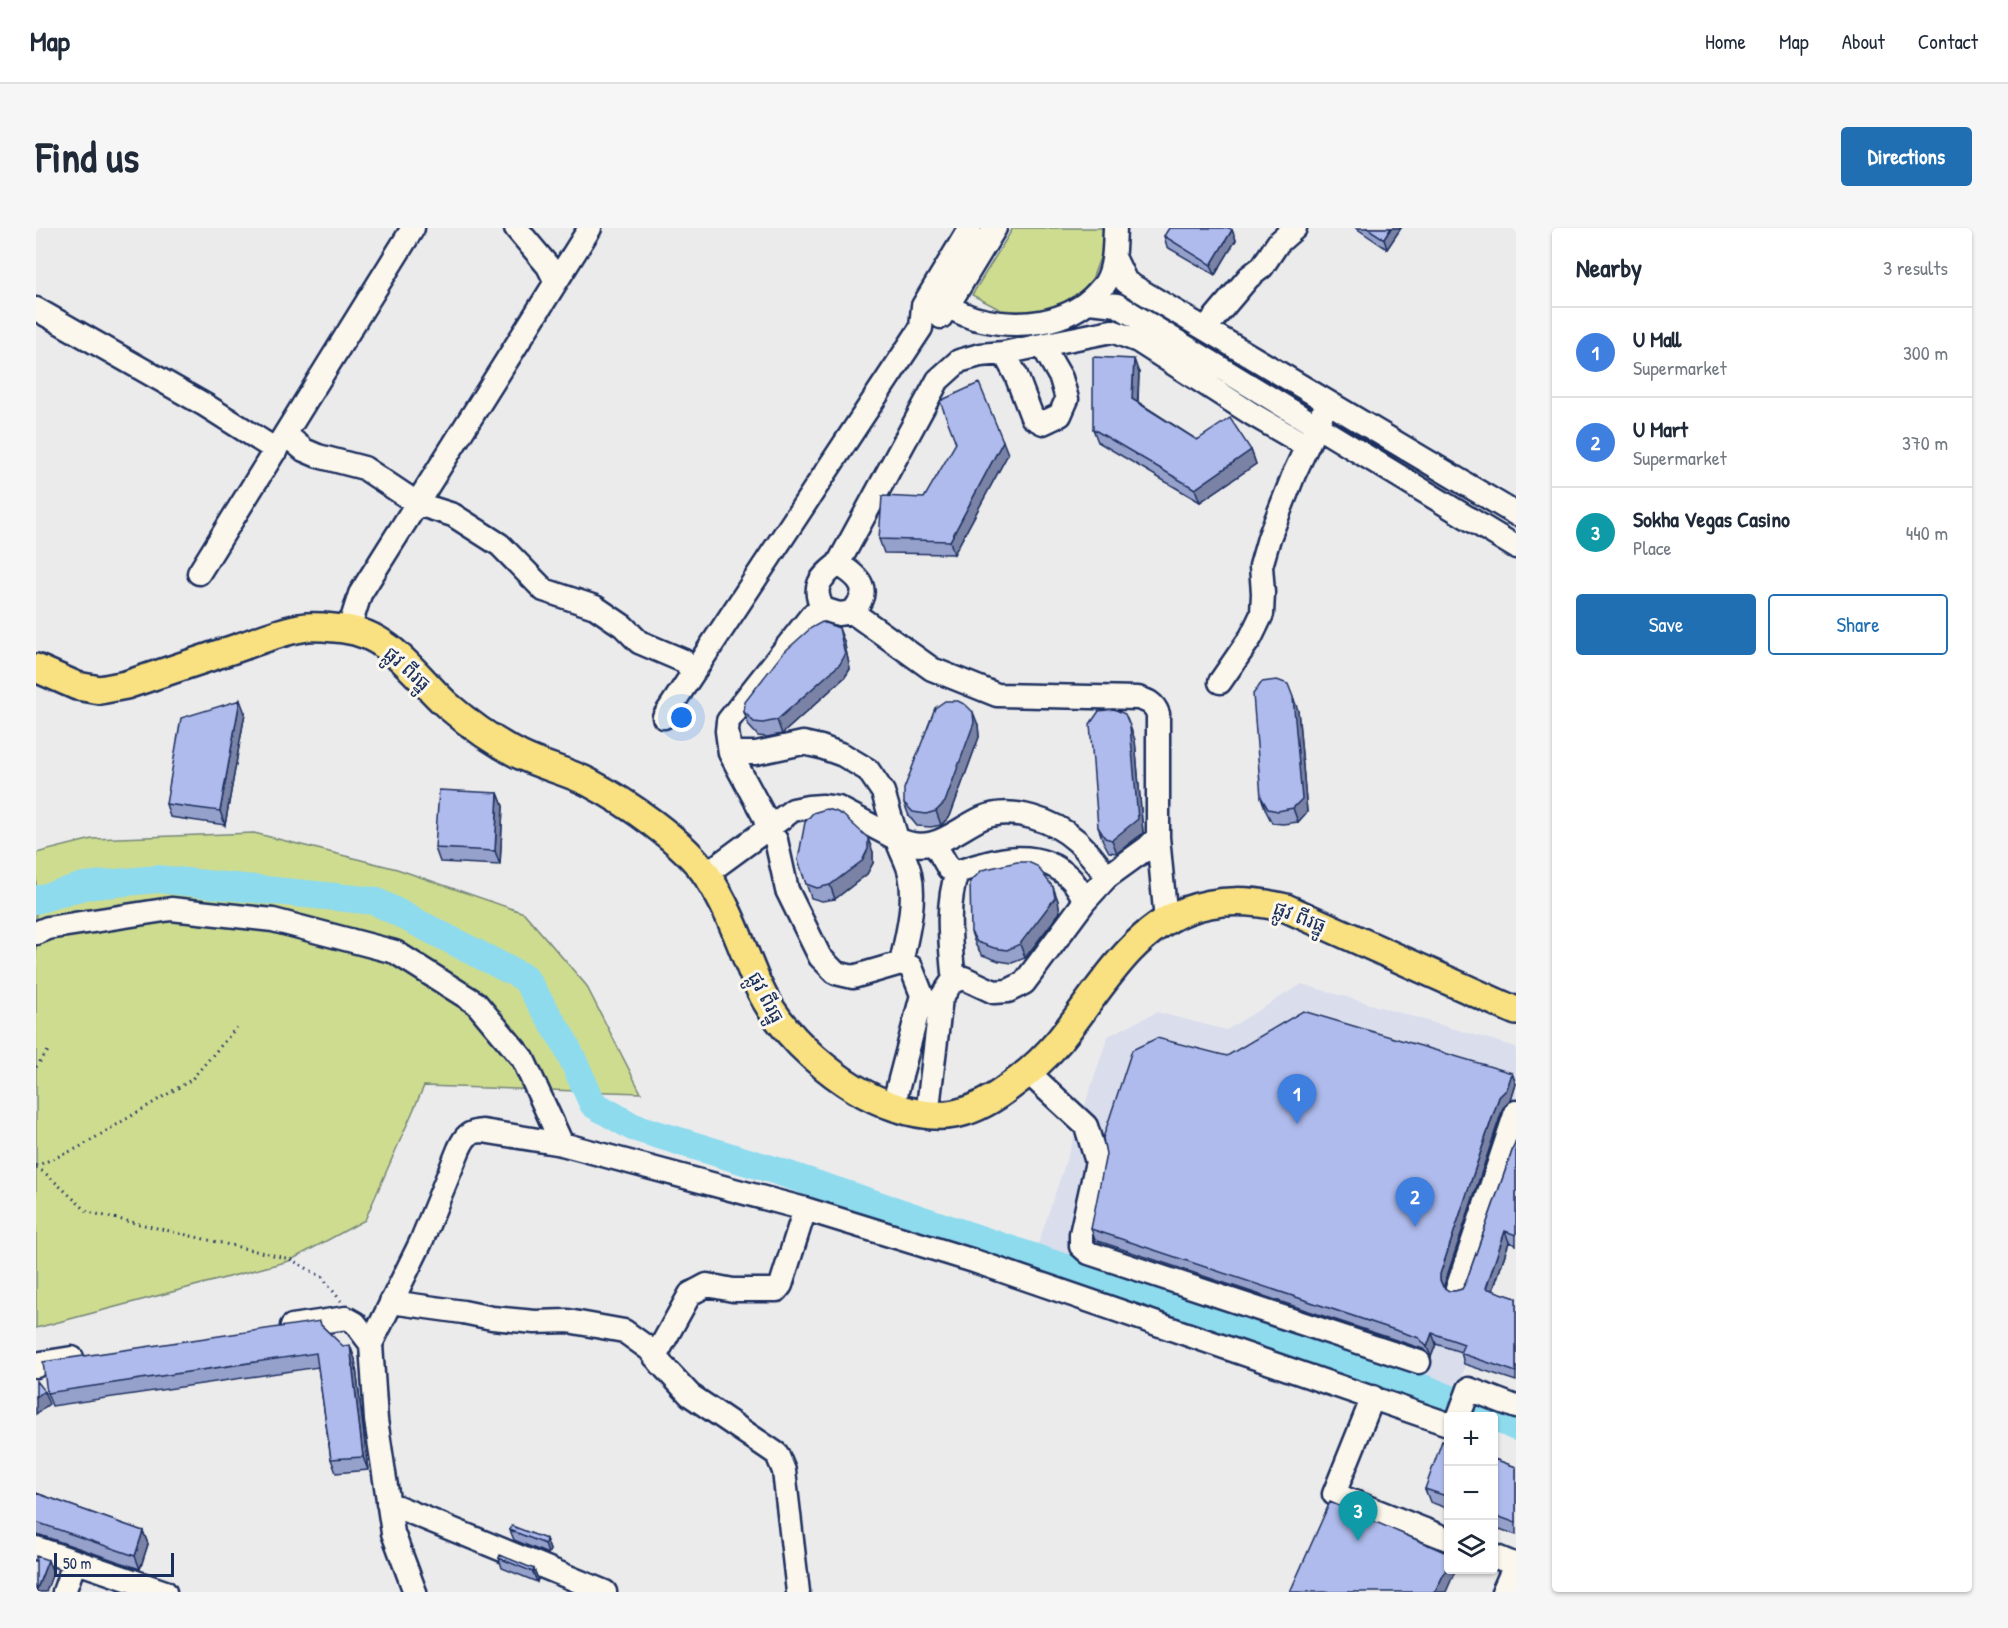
<!DOCTYPE html>
<meta charset="utf-8">
<style>
body{margin:0;font-family:"Patrick Hand","Noto Sans Khmer",sans-serif;background:#f6f6f7;color:#1f2937}
.controls{position:absolute;right:18px;bottom:18px;display:grid;overflow:hidden;border-radius:6px;box-shadow:0 2px 4px #0004}
.controls button{width:54px;height:54px;display:grid;place-items:center;padding:0;border:0;border-bottom:2px solid #e0e1e3;background:#fff;color:#1f2937;font:30px sans-serif}
.scale{position:absolute;left:18px;bottom:15px;width:120px;box-sizing:border-box;padding-left:6px;border:3px solid #1b2f5e;border-top:0;font-size:16px;line-height:21px;white-space:nowrap;color:#1b2f5e;-webkit-text-stroke:4px #fbf7ec;paint-order:stroke}
.you{position:absolute;left:646px;top:490px;width:21px;height:21px;margin:-15px;border:4px solid #fff;border-radius:50%;background:#1a73e8;box-shadow:0 0 0 9px #1a73e833}
.badge{display:grid;place-items:center;width:39px;height:39px;border-radius:50%;background:#1f6fb2;color:#fff;font-size:20px;font-weight:700}
.pin{position:absolute;translate:-50% -50px;filter:drop-shadow(0 2px 3px #0008)}
.pin::after{content:'';position:absolute;top:32px;width:21px;height:18px;background:inherit;clip-path:polygon(0 0,100% 0,50% 100%)}
.list{margin:0;padding:0;list-style:none}
h2{display:flex;justify-content:space-between;align-items:center;height:78px;margin:0;padding:0 24px;font-size:26px}
h2 small{font-size:20px;font-weight:400;color:#747a83}
.list li{display:grid;grid-template-columns:39px 1fr auto;gap:18px;align-items:center;box-sizing:border-box;height:90px;padding:0 24px;border-top:2px solid #e0e1e3}
.list b{display:block;font-size:22px;white-space:nowrap}
.list p{margin:0;font-size:20px;white-space:nowrap;color:#747a83}
.list em{font-size:20px;font-style:normal;color:#747a83}
.actions{display:flex;gap:12px;padding:18px 24px}
.actions a{flex:1;padding:14px 0;border:2px solid #1f6fb2;border-radius:6px;text-align:center;font-size:21px;color:#1f6fb2}
.actions .main{background:#1f6fb2;color:#fff}
.icon{flex:none;width:33px;height:33px;fill:none;stroke:currentColor;stroke-width:2;stroke-linecap:round;stroke-linejoin:round}
.map{position:relative;flex:none;width:1480px;height:1364px;overflow:hidden;border-radius:6px}
header{display:flex;align-items:center;gap:36px;box-sizing:border-box;height:84px;padding:0 30px;background:#fff;border-bottom:2px solid #e0e1e3}
header strong{font-size:28px}
nav{display:flex;gap:33px;margin-inline-start:auto;font-size:21px}
.intro{display:flex;align-items:center;justify-content:space-between;box-sizing:border-box;height:144px;padding:0 36px}
h1{margin:0;font-size:42px}
.button{padding:15px 27px;border-radius:6px;background:#1f6fb2;color:#fff;font-size:21px;font-weight:700}
main{display:flex;gap:36px;padding:0 36px}
aside{flex:1;background:#fff;border-radius:6px;box-shadow:0 2px 4px #0004}
.map>svg:first-child{display:block}
.built{fill:#daddec}
.green{fill:#cedc90;stroke:#748677;stroke-width:1.5}
.lines{fill:none;stroke-linecap:round;stroke-linejoin:round}
.river{stroke:#8edbee;stroke-width:28}
.minor-casing{stroke:#1b2f5e;stroke-width:27}
.major-casing{stroke:#1b2f5e;stroke-width:32}
.path{stroke:#1b2f5e;stroke-width:3;stroke-dasharray:1.5 4.5;stroke-linecap:butt}
.minor{stroke:#fbf7ec;stroke-width:22}
.major{stroke:#f9e181;stroke-width:27}
.wall{fill:#96a1cb;stroke:#1b2f5e;stroke-width:1.5}
.shaded-wall{fill:#7a83a5;stroke:#1b2f5e;stroke-width:1.5}
.building{fill:#afbbec;stroke:#1b2f5e;stroke-width:1.5}
.labels{text-anchor:middle;dominant-baseline:central;stroke-width:6;stroke-linejoin:round;paint-order:stroke}
.street-label{font-size:20px;fill:#1b2f5e;stroke:#fbf7ec}
</style>
<header>
<strong>Map</strong>
<nav><a>Home</a><a>Map</a><a>About</a><a>Contact</a></nav>
</header>
<div class="intro"><h1>Find us</h1><a class="button">Directions</a></div>
<main>
<div class="map">
<svg width="1480" height="1364" viewBox="0 0 1480 1364">
<rect width="100%" height="100%" fill="#ecebec"/>
<filter id="ink" filterUnits="userSpaceOnUse"><feTurbulence type="fractalNoise" baseFrequency=".0167" numOctaves="2"/><feDisplacementMap in="SourceGraphic" scale="12" xChannelSelector="R" yChannelSelector="G"/><feConvolveMatrix kernelMatrix="1 2 1 2 8 2 1 2 1" color-interpolation-filters="sRGB"/></filter>
<g filter="url(#ink)">
<path class="built" d="M1266 756 1480 819V973L1417 1177 995 1037 1072 808 1121 784 1190 802Z"/>
<path class="green" d="M977 0H1068V19L1056 51 1042 67 1022 80 992 84 965 82 936 67Z
M218 605 361 641 488 685 550 757 605 865 388 858 329 992 253 1033 0 1100V625L56 611Z"/>
<g class="lines">
<path class="river" d="M0 672 48 658 121 651 339 673 489 750 529 815 557 876 597 899 738 942 1390 1161 1456 1188
M1458 1189 1480 1199"/>
<g class="minor-casing">
<path id="minor" d="M480 0 512 38 520 54
M1078 29 1090 54 1480 286
M1053 74 1081 77 1480 319
M912 79C922 83 932 89 942 91 983 101 1031 97 1061 65 1064 61 1068 58 1070 54 1079 38 1078 18 1079 0
M0 81 169 177 240 222
M905 89 959 0
M1169 101 1213 49 1226 39 1242 15 1259 0
M1006 117 1076 103 1102 113 1216 186 1271 218
M249 206 268 222 282 228 328 240 382 276 417 287 464 317 508 362 559 379 587 398 603 414 648 433 657 445
M802 336 902 152 923 133 944 127 968 125 980 147 996 189 1007 195 1024 187 1031 171 1025 150 1006 117 968 125
M163 345 377 0
M787 381C775 359 784 350 802 336 824 349 837 362 816 384
M313 401 324 366 554 0
M1184 454 1215 409 1226 386 1227 365 1225 338 1233 310 1258 246 1286 186
M628 489 885 100 887 78 934 0
M694 525H720L767 515 785 519 807 527 832 542 847 564 861 611C897 628 916 604 946 590 975 577 1019 593 1041 613 1053 624 1062 636 1071 649
M898 615 913 641 921 644C959 632 1000 618 1033 649 1040 655 1045 665 1049 673
M921 644C910 678 914 710 917 745L923 751
M670 646 757 582 772 579 786 578 802 580 861 611C864 623 872 634 874 646 880 673 871 708 865 735
M0 705 12 700 135 681 237 692 359 724 440 775 487 831 526 916
M993 845 1050 898 1061 934 1045 1006V1018L1053 1025 1383 1134
M857 878 886 767 875 739 865 735 817 749 800 745 784 729 751 662 740 612 732 602 728 588 694 525 691 503 692 493 775 388 787 381 803 386 816 384 896 441 961 467 1102 470C1112 473 1118 475 1122 486V609L1130 693
M891 888 905 770 916 754 928 750 958 764 972 763 988 755 1049 673 1071 649 1111 620 1122 609
M1421 1061 1480 884
M355 1074 427 1084 456 1090 499 1094 532 1093 588 1103 613 1121 626 1137 654 1167 741 1226 748 1243 762 1364
M256 1098 310 1090 319 1095 335 1116
M619 1129 654 1066 671 1057 697 1062H741L745 1057 769 981
M0 1138 5 1135 36 1130
M1337 1169 1298 1266 1412 1311
M1423 1188 1433 1161 1480 1179
M352 1275 569 1364
M0 1320 129 1364
M1458 1328 1480 1337
M28 1364 39 1333
M379 1364 357 1305 340 1192 335 1116 385 1014 423 921C429 908 432 904 447 903L526 916 769 981 938 1033 1412 1196
M1467 1364 1479 1337"/>
</g>
<g class="major-casing">
<path id="major" d="M0 440 41 458 64 462 90 457C127 445 164 432 201 420 224 412 247 402 271 399 283 398 296 400 308 401 354 406 380 449 411 477 433 496 458 514 484 527 506 538 530 543 552 554 590 574 648 613 672 649 695 684 705 718 721 755 744 808 805 861 859 879 903 894 932 889 969 862 989 848 1007 832 1023 813 1060 768 1093 705 1149 683 1183 670 1216 672 1250 680L1480 783"/>
</g>
<path class="path" d="M0 839 12 823
M0 938 42 920 155 852 201 799
M0 940 8 944 52 984 254 1031 286 1049 305 1073"/>
<use href="#minor" class="minor"/>
<use href="#major" class="major"/>
</g>
<path class="wall" d="M1320 0H1365L1351 21Z
M1196 2 1200 12 1179 47 1131 19 1128 8Z
M1103 145 1102 174 1161 212 1215 222 1220 236 1164 274 1062 214 1057 201Z
M972 226 918 326 848 325 843 311 888 270Z
M808 413 814 441 809 449 746 506 731 509 722 508 713 498 708 484Z
M1262 482 1271 584 1262 594 1247 596 1236 595 1230 583 1225 569Z
M209 485 189 597 134 589 130 576Z
M942 497 943 509 914 588 905 597 895 599 881 598 873 588 868 575Z
M1099 512 1107 605 1081 625 1073 624 1067 613 1062 599Z
M462 565 467 578 464 637 404 634 399 620Z
M837 624V635L831 646 799 671 786 673 775 670 762 632Z
M1017 659 1022 673 1024 684 989 730 976 735 963 733 946 727 940 718 935 704Z
M1191 828 1476 845 1480 856 1475 872 1467 880 1408 1060 1413 1063H1419L1426 1061 1430 1054 1480 912V1017L1473 1014 1457 1063 1480 1070V1153L1428 1136 1425 1124 1400 1116 1395 1129 1387 1121 1059 1012 1055 1001Z
M286 1098 319 1131 332 1242 300 1245 295 1231 282 1139 16 1178 11 1165Z
M1413 1215V1281L1394 1274 1389 1261Z
M1458 1231 1480 1239V1307L1458 1299Z
M0 1265 107 1303 112 1316 104 1341 4 1307H0Z
M474 1302 510 1311 514 1322 512 1326 478 1312Z
M463 1330 498 1341 502 1351 501 1354 466 1340Z"/>
<path class="shaded-wall" d="M1355 0H1365L1351 21 1348 11Z
M1196 2 1200 12 1179 47 1175 37Z
M1098 131 1103 145 1101 184 1096 171Z
M967 213 972 226 918 326 914 313Z
M1215 222 1220 236 1164 274 1159 261Z
M803 400 808 413 814 441 809 449 746 506 741 492Z
M1257 469 1262 482 1271 584 1262 594 1257 580Z
M204 472 209 485 189 597 184 583Z
M937 484 942 497 943 509 914 588 905 597 900 583Z
M1094 498 1099 512 1107 605 1081 625 1076 612Z
M462 565 467 578 464 637 459 623Z
M832 610 837 624V635L831 646 799 671 794 657Z
M1017 659 1022 673 1024 684 989 730 984 716Z
M1476 845 1480 856 1475 872 1467 880 1408 1057V1063L1404 1052V1046L1463 869Z
M1469 1003 1473 1014 1454 1071 1450 1060Z
M1396 1105 1400 1116 1395 1129 1391 1119Z
M314 1117 319 1131 332 1242 327 1229Z
M8 1163 13 1176 0 1186V1169Z
M107 1303 112 1316 104 1341 99 1328Z
M510 1311 514 1322 512 1326 509 1316Z
M12 1332 17 1345 10 1364H0Z
M1413 1335V1341H1420L1410 1364H1399Z
M498 1341 502 1351 501 1354 497 1344Z"/>
<path class="building" d="M1133 0H1193L1196 2 1175 37 1128 8Z
M1331 0H1355L1348 11Z
M1057 129 1098 131 1096 171 1161 212 1194 190 1215 222 1159 261 1057 201Z
M943 155 967 213 914 313 843 311 846 268 888 270 920 215 904 173Z
M786 394 803 400 809 427 804 436 741 492 727 495 718 494 708 484 709 474 747 425 775 400Z
M1241 452 1252 456 1257 469 1266 571 1257 580 1242 583 1232 581 1225 569 1217 466 1226 454Z
M204 472 184 583 130 576 145 490Z
M909 473H922L930 477 937 484 938 495 909 574 900 583 890 586 877 584 868 575V561L899 480Z
M1078 481 1089 486 1094 498 1102 591 1076 612 1069 610 1062 599 1054 496 1063 483Z
M403 562 462 565 459 623 399 620Z
M790 581 799 583 807 587 832 610V621L826 633 794 657 781 660 770 656 762 632 769 594 777 585Z
M981 634H992L1001 638 1017 659 1019 670 984 716 971 722 958 720 941 714 935 704 934 654 946 642Z
M1267 783 1476 845 1471 861 1463 869 1404 1046V1052L1407 1059 1413 1063H1419L1426 1061 1430 1054 1480 912V1007L1469 1003 1450 1060 1480 1070V1144L1424 1125 1428 1116 1396 1105 1391 1119 1383 1110 1055 1001 1070 926 1067 910 1096 822 1121 810 1191 828Z
M284 1093 285 1097 307 1118 314 1117 327 1229 295 1231 280 1125 11 1165 7 1134Z
M0 1153 8 1163 0 1169Z
M1406 1213 1413 1215V1269L1389 1261Z
M1458 1231 1480 1239V1295L1458 1287Z
M0 1265 107 1303 99 1328 0 1294Z
M1294 1274 1413 1326V1335L1399 1364H1254Z
M476 1298 510 1311 509 1316 474 1302Z
M464 1327 498 1341 497 1344 463 1330Z
M0 1328 12 1332 0 1363Z"/>
</g>
<g class="labels">
<g class="street-label">
<text transform="translate(372 440) rotate(42)">ផ្លូវ ពីរធ្នូ</text>
<text transform="translate(1264 688) rotate(21)">ផ្លូវ ពីរធ្នូ</text>
<text transform="translate(731 769) rotate(62)">ផ្លូវ ពីរធ្នូ</text>
</g>
</g>
</svg>
<div class="controls">
<button>+</button>
<button>−</button>
<button><svg class="icon" aria-label="layers" viewBox="0 0 24 24"><path d="M12 4l9 5-9 5-9-5zM3 14l9 5 9-5"/></svg></button>
</div>
<div class="scale">50 m</div>
<div class="you"></div>
<div class="pin badge" style="left:1261px;top:896px;background:#3f7fe0">1</div>
<div class="pin badge" style="left:1379px;top:999px;background:#3f7fe0">2</div>
<div class="pin badge" style="left:1322px;top:1313px;background:#0f9aa8">3</div>
</div>
<aside>
<h2>Nearby<small>3 results</small></h2>
<ul class="list">
<li><span class="badge" style="background:#3f7fe0">1</span><div><b>U Mall</b><p>Supermarket</p></div><em>300 m</em></li>
<li><span class="badge" style="background:#3f7fe0">2</span><div><b>U Mart</b><p>Supermarket</p></div><em>370 m</em></li>
<li><span class="badge" style="background:#0f9aa8">3</span><div><b>Sokha Vegas Casino</b><p>Place</p></div><em>440 m</em></li>
</ul>
<div class="actions"><a class="main">Save</a><a>Share</a></div>
</aside>
</main>
